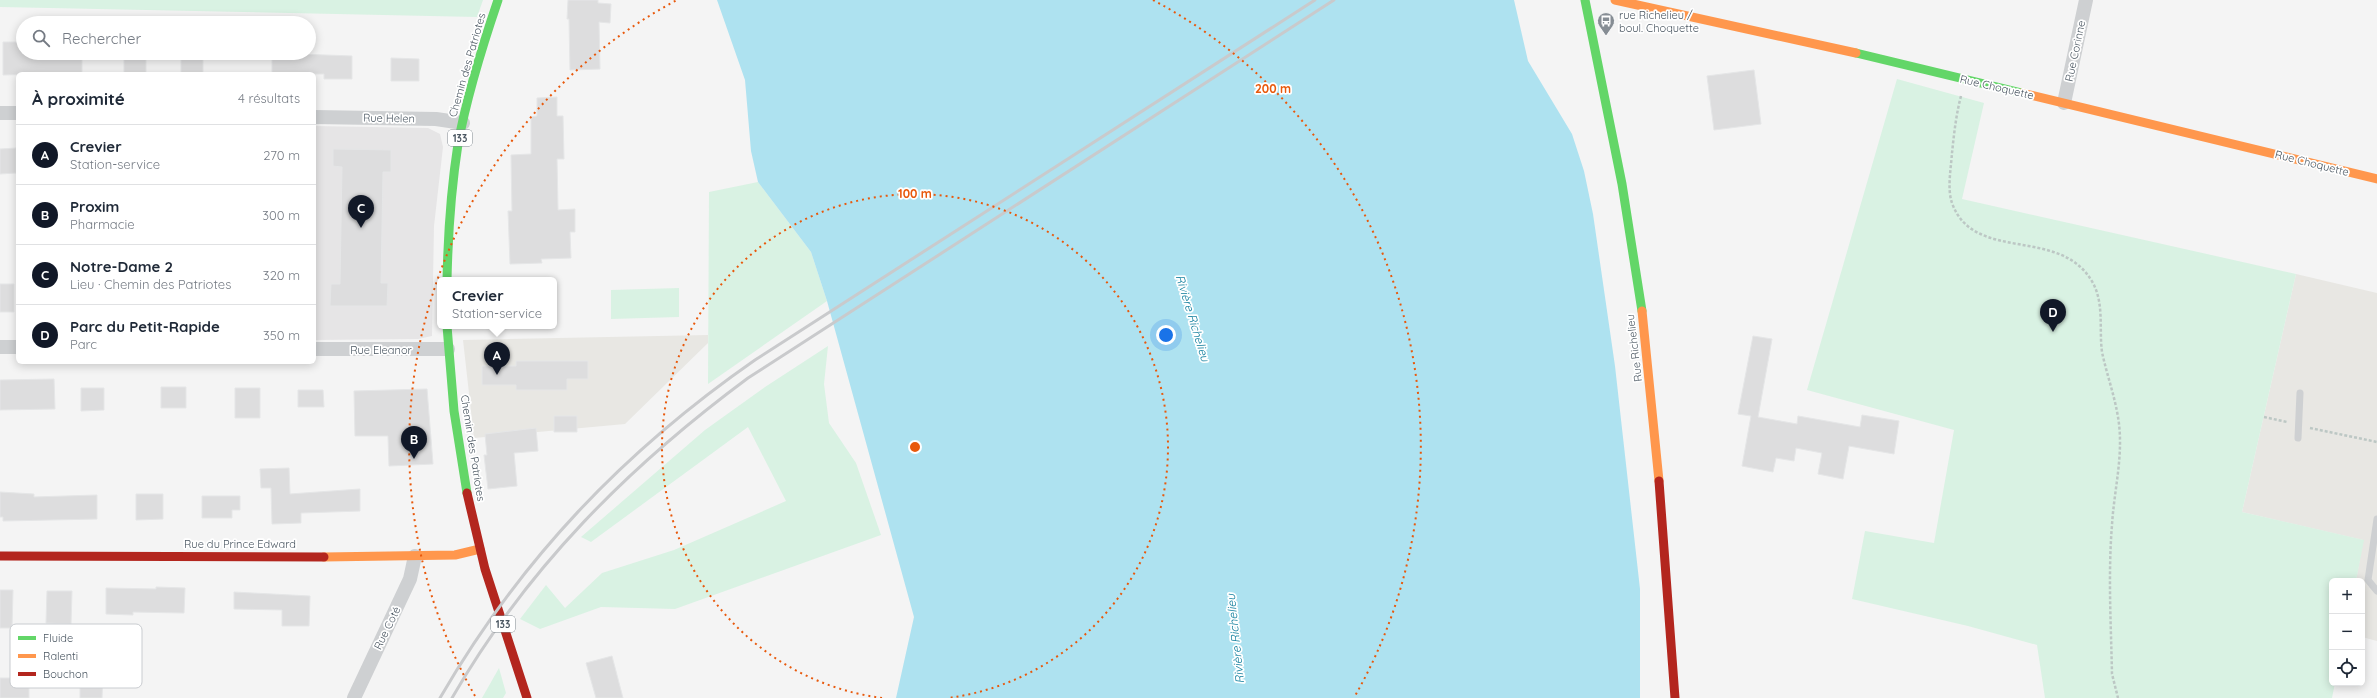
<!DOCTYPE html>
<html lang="fr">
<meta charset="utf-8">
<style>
body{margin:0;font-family:Quicksand,sans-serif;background:#f2f2f3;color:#1f2937}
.controls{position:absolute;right:12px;bottom:12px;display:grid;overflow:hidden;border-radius:6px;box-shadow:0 2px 10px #0003}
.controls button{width:36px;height:36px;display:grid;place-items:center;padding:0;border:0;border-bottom:1px solid #e0e1e3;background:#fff;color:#1f2937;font:20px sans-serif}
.you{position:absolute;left:1166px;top:335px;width:14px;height:14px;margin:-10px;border:3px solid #fff;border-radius:50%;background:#1a73e8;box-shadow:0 0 0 6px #1a73e833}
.badge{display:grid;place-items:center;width:26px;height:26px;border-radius:50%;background:#111827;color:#fff;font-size:13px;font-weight:700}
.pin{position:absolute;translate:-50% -33px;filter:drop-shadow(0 1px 2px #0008)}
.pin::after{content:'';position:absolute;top:21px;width:14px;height:12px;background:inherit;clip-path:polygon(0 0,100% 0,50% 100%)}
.popup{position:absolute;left:437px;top:277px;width:120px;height:52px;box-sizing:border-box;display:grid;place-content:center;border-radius:6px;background:#fff;filter:drop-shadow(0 1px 3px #0005);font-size:13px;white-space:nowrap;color:#747a83}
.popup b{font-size:15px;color:#1f2937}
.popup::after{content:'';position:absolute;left:50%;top:100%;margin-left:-8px;border:8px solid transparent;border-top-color:#fff}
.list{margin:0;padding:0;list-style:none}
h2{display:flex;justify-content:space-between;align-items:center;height:52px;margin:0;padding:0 16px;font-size:17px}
h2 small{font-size:13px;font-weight:400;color:#747a83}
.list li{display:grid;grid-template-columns:26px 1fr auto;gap:12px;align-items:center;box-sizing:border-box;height:60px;padding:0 16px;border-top:1px solid #e0e1e3}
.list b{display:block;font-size:15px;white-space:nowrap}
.list p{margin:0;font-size:13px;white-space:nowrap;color:#747a83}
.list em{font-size:13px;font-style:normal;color:#747a83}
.icon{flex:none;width:22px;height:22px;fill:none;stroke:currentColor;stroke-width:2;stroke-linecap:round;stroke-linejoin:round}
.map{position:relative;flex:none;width:2377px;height:698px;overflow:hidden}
.search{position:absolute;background:#fff;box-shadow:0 2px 10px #0003;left:16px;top:16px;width:300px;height:44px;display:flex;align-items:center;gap:10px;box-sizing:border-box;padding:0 14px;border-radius:22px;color:#747a83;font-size:15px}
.panel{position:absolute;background:#fff;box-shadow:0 2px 10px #0003;left:16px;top:72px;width:300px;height:292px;border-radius:6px}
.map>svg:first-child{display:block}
.commercial{fill:#e8e7e3}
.education{fill:#e6e5e6}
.green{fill:#d9f2e3}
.water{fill:#aee2f0}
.building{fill:#ddddde;stroke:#e5e6e7}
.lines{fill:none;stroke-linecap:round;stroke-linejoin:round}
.path{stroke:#bcc7c4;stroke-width:2.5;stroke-dasharray:3 2;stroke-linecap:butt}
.lane{stroke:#ced0d2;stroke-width:7}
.street{stroke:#ced0d2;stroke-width:14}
.fast{stroke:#63d668;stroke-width:9}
.slow{stroke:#ff974d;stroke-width:9}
.jam{stroke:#b3261e;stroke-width:9}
.rail{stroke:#c9cacc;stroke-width:3}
.ring{fill:none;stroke:#e8590c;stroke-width:2;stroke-dasharray:2 4}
.labels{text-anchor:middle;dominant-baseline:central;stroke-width:3.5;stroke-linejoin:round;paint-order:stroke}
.shield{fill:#fff;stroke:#808990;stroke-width:1}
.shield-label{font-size:10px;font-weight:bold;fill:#4a5661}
.poi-label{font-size:11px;fill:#4a5661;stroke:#fff;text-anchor:start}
.street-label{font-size:11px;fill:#4a5661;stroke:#fff}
.water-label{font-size:12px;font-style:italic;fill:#0c7c9b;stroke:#fff}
.key{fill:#fff;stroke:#c9ccd0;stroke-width:1}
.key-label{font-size:11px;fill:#4a5661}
.centre{fill:#e8590c;stroke:#fff;stroke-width:2}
.ring-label{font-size:12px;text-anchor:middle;font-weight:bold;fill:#e8590c;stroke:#fff;stroke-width:3.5;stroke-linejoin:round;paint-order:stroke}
</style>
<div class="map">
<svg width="2377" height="698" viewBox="0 0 2377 698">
<rect width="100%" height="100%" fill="#f4f4f4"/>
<path class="commercial" d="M2296 274 2377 293V641L2362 637V581H2356L2363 540 2242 512Z
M708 335V343L625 424 474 438 463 340Z"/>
<path class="education" d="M314 126 428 128 440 134 443 147 434 226 432 336 418 339 314 340Z"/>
<path class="green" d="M0 0H483L477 17 0 7Z
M1897 79 1984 103 1962 199 2296 274 2242 512 2364 540 2356 581H2332V683H2335L2332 698H2045L2037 645 1968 626 1852 599 1865 531 1934 543 1954 430 1807 390Z
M758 182 811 252 827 301 708 384 709 192Z
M679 288V317L611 319V290Z
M828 346 824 384 829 423 856 463 881 535 675 609 601 607 540 629 520 619 546 585 565 608 602 573 674 550 786 501 748 427 591 542 581 537 705 430 765 387Z
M499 668 506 693 503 698H482Z"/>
<path class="water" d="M717 0H1514L1528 61 1572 134 1584 171 1593 214 1615 366 1640 589V698H896L914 617 827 301 811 252 758 182 751 151 745 80Z"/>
<path class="building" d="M568 0H598V3L611 4 610 23 599 22 600 69 570 70 569 19H567Z
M3 42H23V53H82V73L3 75Z
M124 53H146V74H124Z
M181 53H203V74H181Z
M272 53 352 56V79H324V74H272Z
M391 58 419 59V81H391Z
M1754 70 1761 124 1714 130 1707 76Z
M557 97V116H563L564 159H557L558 210 575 209V232H570L571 258 541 259 542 263 510 264 508 211H512L511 155 531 154V117L537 116V98Z
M16 148V173L0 174V149Z
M333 149 391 150V172H383L381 283H388L387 306H330L331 284H340L342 167 333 166Z
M0 284H14V312H0Z
M1753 336 1772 339 1758 417 1797 424 1798 416 1860 427 1862 415 1899 421 1894 454 1849 446 1843 479 1818 474 1822 453 1796 448 1794 461 1776 458 1773 472 1742 466 1751 416 1738 414Z
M516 361H588V379H567V390H516V385H482V366H516Z
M54 379 55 409 0 410V380Z
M161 387H186V408H161Z
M81 388H104V410L81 411Z
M235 388H260V418H235Z
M427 389 433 464 389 466 388 436H355L354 391Z
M298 390H323L324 407H298Z
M554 416H577V432H554Z
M536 428 538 451 514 453 517 486 488 489 484 455H487L485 434Z
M289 468 290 494 360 489V511L301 513V523L272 524 271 488H261L260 469Z
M0 492 34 494V497L97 495V519L3 521V517H0Z
M136 494H163V519L136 520Z
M202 496H240V510H232V518H202Z
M156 587 185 588 184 613 133 612V615L106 614V588L156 589Z
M0 590H13L12 628H0Z
M47 591H72L71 624 46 623Z
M234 592 310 596 309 626H282V610L234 609Z
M612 656 623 698H596L586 663Z
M80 676 103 677 102 698H80Z
M0 678H29V698H0Z"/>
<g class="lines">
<path class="path" d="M1961 96C1956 115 1954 134 1952 153 1951 168 1947 189 1952 203 1974 265 2063 224 2094 285 2104 306 2099 330 2102 352 2107 376 2116 399 2119 424 2123 458 2114 491 2112 525 2108 574 2111 625 2112 674L2118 698
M2264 417 2287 422
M2310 428 2377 442"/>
<path class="lane" d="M2298 438 2300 393
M2377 519 2368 580 2377 591"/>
<path class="street" d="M2064 103 2086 0
M0 113H18
M314 117 436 119 463 123
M0 347H18
M314 349H448
M354 698 410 579 415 556"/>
<path class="fast" d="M1585 0 1622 184 1642 311
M1856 53 2022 93
M447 280C448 234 451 189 458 144 467 95 482 47 498 0
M447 326 454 411 467 493"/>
<path class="slow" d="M1615 0 1856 53
M2022 93 2377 179
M1642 311 1659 481
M324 557 455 555 480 549"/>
<path class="jam" d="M1659 481 1675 698
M467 493 485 569 527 698
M0 556 324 557"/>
<path class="rail" d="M440 698C520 560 624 451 755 360L1315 0
M452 698C527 568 628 467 748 378L1334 0"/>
</g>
<g class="ring">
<path d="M882 698A253 253 0 1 1 948 698"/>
<path d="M475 696A506 506 0 0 1 677 0M1153 0A506 506 0 0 1 1355 696"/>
</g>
<defs>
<g id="bus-pin" transform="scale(0.9)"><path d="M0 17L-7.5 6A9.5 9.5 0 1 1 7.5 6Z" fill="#868d94" stroke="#fff"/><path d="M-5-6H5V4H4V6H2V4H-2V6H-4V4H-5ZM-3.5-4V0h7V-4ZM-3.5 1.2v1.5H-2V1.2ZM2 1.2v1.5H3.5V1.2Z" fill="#fff"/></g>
</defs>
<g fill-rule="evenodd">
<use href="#bus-pin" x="1606" y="21"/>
</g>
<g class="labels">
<g class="shield">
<rect x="448" y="130" width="24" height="16" rx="3"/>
<rect x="491" y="616" width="24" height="16" rx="3"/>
</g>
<g class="shield-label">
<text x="460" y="138">133</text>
<text x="503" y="624">133</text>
</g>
<g class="poi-label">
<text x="1619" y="15">rue Richelieu /<tspan x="1619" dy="13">boul. Choquette</tspan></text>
</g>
<g class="street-label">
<text transform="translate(2075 51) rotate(-78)">Rue Corinne</text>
<text transform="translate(467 65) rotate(-74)">Chemin des Patriotes</text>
<text transform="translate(1997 87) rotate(13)">Rue Choquette</text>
<text transform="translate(389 118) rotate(1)">Rue Helen</text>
<text transform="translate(2312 163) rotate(14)">Rue Choquette</text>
<text transform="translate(1634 348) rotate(-97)">Rue Richelieu</text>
<text x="381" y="350">Rue Eleanor</text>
<text transform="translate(473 448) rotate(81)">Chemin des Patriotes</text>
<text x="240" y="544">Rue du Prince Edward</text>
<text transform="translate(387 628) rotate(-64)">Rue Coté</text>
</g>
<g class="water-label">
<text transform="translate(1193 318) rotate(73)">Rivière Richelieu</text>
<text transform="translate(1235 639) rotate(-96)">Rivière Richelieu</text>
</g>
</g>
<rect x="10" y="624" width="132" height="64" rx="6" class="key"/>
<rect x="18" y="636" width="18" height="4" fill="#63d668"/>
<rect x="18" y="654" width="18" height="4" fill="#ff974d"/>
<rect x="18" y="672" width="18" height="4" fill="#b3261e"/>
<g class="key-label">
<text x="43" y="642">Fluide</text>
<text x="43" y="660">Ralenti</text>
<text x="43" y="678">Bouchon</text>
</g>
<circle cx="915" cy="447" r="6" class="centre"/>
<g class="ring-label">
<text x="1273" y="93">200 m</text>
<text x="915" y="198">100 m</text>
</g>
</svg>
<div class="controls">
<button>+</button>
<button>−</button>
<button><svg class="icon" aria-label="locate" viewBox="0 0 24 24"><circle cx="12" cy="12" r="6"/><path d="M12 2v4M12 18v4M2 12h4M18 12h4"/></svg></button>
</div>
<div class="you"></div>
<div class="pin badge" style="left:497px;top:375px">A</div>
<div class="popup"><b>Crevier</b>Station-service</div>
<div class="pin badge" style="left:414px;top:459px">B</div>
<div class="pin badge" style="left:361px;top:228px">C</div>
<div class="pin badge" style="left:2053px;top:332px">D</div>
<div class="search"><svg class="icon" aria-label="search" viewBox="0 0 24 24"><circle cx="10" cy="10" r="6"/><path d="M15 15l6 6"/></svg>Rechercher</div>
<section class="panel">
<h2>À proximité<small>4 résultats</small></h2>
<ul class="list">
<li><span class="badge">A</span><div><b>Crevier</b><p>Station-service</p></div><em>270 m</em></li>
<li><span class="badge">B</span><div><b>Proxim</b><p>Pharmacie</p></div><em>300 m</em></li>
<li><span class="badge">C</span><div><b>Notre-Dame 2</b><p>Lieu · Chemin des Patriotes</p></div><em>320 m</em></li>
<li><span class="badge">D</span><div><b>Parc du Petit-Rapide</b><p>Parc</p></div><em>350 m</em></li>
</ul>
</section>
</div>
